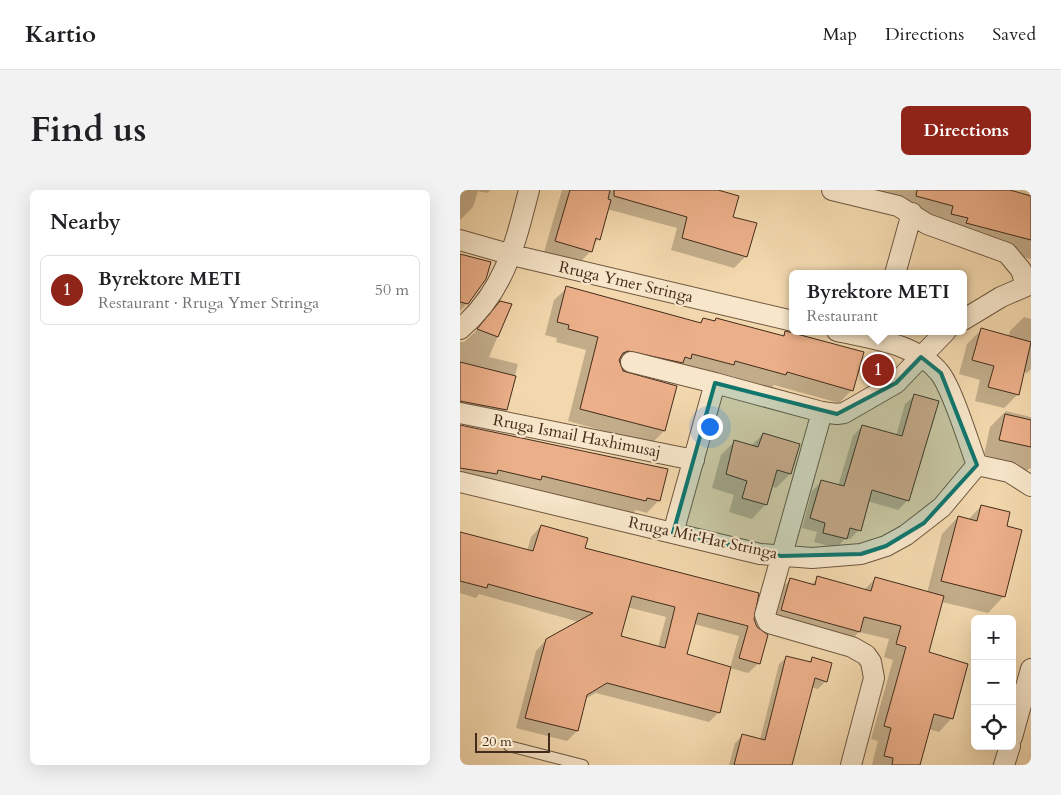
<!DOCTYPE html>
<meta charset="utf-8">
<style>
body{margin:0;font-family:Cardo,serif;background:#f2f2f2;color:#202124}
.controls{position:absolute;right:15px;bottom:15px;display:grid;overflow:hidden;border-radius:8px;box-shadow:0 5px 20px #0002}
.controls button{width:45px;height:45px;display:grid;place-items:center;padding:0;border:0;border-bottom:1px solid #e0e0e0;background:#fff;color:#202124;font:25px sans-serif}
.scale{position:absolute;left:15px;bottom:12px;width:75px;box-sizing:border-box;padding-left:5px;border:2px solid #432c1c;border-top:0;font-size:14px;line-height:18px;white-space:nowrap;color:#432c1c;-webkit-text-stroke:4px #f7e6ca;paint-order:stroke}
.you{position:absolute;left:249px;top:236px;width:18px;height:18px;margin:-12px;border:4px solid #fff;border-radius:50%;background:#1a73e8;box-shadow:0 0 0 8px #1a73e833}
.badge{display:grid;place-items:center;width:32px;height:32px;border-radius:50%;background:#8f2418;color:#fff;font-size:16px;font-weight:700}
.pin{position:absolute;translate:-50% -50%;border:2px solid #fff;box-shadow:0 1px 5px #0006}
.popup{position:absolute;left:329px;top:80px;width:178px;height:65px;box-sizing:border-box;display:grid;place-content:center;border-radius:8px;background:#fff;filter:drop-shadow(0 1px 4px #0005);font-size:16px;white-space:nowrap;color:#757577}
.popup b{font-size:19px;color:#202124}
.popup::after{content:'';position:absolute;left:50%;top:100%;margin-left:-10px;border:10px solid transparent;border-top-color:#fff}
.list{margin:0;padding:0;list-style:none}
h2{display:flex;justify-content:space-between;align-items:center;height:65px;margin:0;padding:0 20px;font-size:21px}
h2 small{font-size:16px;font-weight:400;color:#757577}
.list li{display:grid;grid-template-columns:32px 1fr auto;gap:15px;align-items:center;box-sizing:border-box;height:70px;margin:0 10px 10px;padding:0 10px;border:1px solid #e0e0e0;border-radius:8px}
.list b{display:block;font-size:19px;white-space:nowrap}
.list p{margin:0;font-size:16px;white-space:nowrap;color:#757577}
.list em{font-size:16px;font-style:normal;color:#757577}
.icon{flex:none;width:28px;height:28px;fill:none;stroke:currentColor;stroke-width:2;stroke-linecap:round;stroke-linejoin:round}
.map{position:relative;flex:none;width:571px;height:575px;overflow:hidden;border-radius:8px}
header{display:flex;align-items:center;gap:30px;box-sizing:border-box;height:70px;padding:0 25px;background:#fff;border-bottom:1px solid #e0e0e0}
header strong{font-size:24px}
nav{display:flex;gap:28px;margin-inline-start:auto;font-size:18px}
.intro{display:flex;align-items:center;justify-content:space-between;box-sizing:border-box;height:120px;padding:0 30px}
h1{margin:0;font-size:35px}
.button{padding:12px 22px;border-radius:8px;background:#8f2418;color:#fff;font-size:18px;font-weight:700}
main{display:flex;gap:30px;padding:0 30px}
aside{flex:1;background:#fff;border-radius:8px;box-shadow:0 5px 20px #0002}
.map>svg:first-child{display:block}
.shadow{fill:#0003;fill-rule:evenodd}
.building{fill:#ebaf89;stroke:#432c1c;fill-rule:evenodd}
.lines{fill:none;stroke-linecap:round;stroke-linejoin:round}
.service-casing{stroke:#6f5740;stroke-width:12}
.minor-casing{stroke:#6f5740;stroke-width:22}
.service{stroke:#f7e6ca;stroke-width:10}
.minor{stroke:#f7e6ca;stroke-width:20}
.marked{fill:#0f766e;fill-opacity:0.2;stroke:#0f766e;stroke-width:4;stroke-linejoin:round}
.labels{text-anchor:middle;dominant-baseline:central;stroke-width:4.5;stroke-linejoin:round;paint-order:stroke}
.street-label{font-size:16px;fill:#432c1c;stroke:#f7e6ca}
</style>
<header>
<strong>Kartio</strong>
<nav><a>Map</a><a>Directions</a><a>Saved</a></nav>
</header>
<div class="intro"><h1>Find us</h1><a class="button">Directions</a></div>
<main>
<aside>
<h2>Nearby<small></small></h2>
<ul class="list">
<li><span class="badge">1</span><div><b>Byrektore METI</b><p>Restaurant · Rruga Ymer Stringa</p></div><em>50 m</em></li>
</ul>
</aside>
<div class="map">
<svg width="571" height="575" viewBox="0 0 571 575">
<rect width="100%" height="100%" fill="#f3d8ad"/>
<filter id="stains"><feTurbulence type="fractalNoise" baseFrequency=".004" numOctaves="4"/><feColorMatrix values="0 0 0 0 .2 0 0 0 0 .09 0 0 0 0 .02 0 0 0 .5 -.17"/></filter>
<radialGradient id="worn" r=".72"><stop offset=".6" stop-color="#630" stop-opacity="0"/><stop offset="1" stop-color="#630" stop-opacity=".3"/></radialGradient>
<path class="shadow" d="M0 0H31L27 3 18 1 13 17 0 30Z
M102 0H254L271 28 286 66 274 78 211 60 217 38 147 19 138 49 133 55 131 61 120 72 84 62Z
M373 0H545L571 7V69L493 47Z
M0 65 17 101 0 121Z
M107 98 239 133 243 129 253 132 256 129 321 147 325 143 392 200 379 213 314 195 312 197 263 184 260 187 210 185 160 173 159 176 167 184 204 241 191 254 108 231 126 160 96 152 97 148 85 145 94 110Z
M41 112 51 115 29 167 58 174 46 220 33 232 0 227V152H4L15 142Z
M564 127 571 129V179L567 183 564 182 558 204 544 218 515 211 520 190 499 184 507 154 521 140 548 147 550 141Z
M455 205 448 310 438 320 407 311 399 340 390 349 386 348 376 358 354 352 357 342 342 338 352 301 362 291 378 296 393 246 402 236 436 246 445 214Z
M546 221 571 227V278L566 281 541 276 543 270 524 265 530 237Z
M0 236 199 310 187 323 176 320 173 323 70 299 67 302 0 293Z
M303 244 330 284 316 298 311 296 306 314 292 329 269 322 274 305 252 298 261 265 275 251 291 256Z
M521 316 545 337 544 406 528 423 482 412 467 463 492 528 479 542 469 539 459 575H412L418 551 411 549 433 470 424 467 429 449 399 442 386 455 309 433 317 403 331 389 351 395 358 388 404 400 415 389 467 403 482 344 498 327 508 330Z
M81 336 124 358 293 429 299 473 288 483 270 478 259 522 249 532 136 503 125 509 117 541 107 551 56 538 76 461 86 450 119 432 19 404 16 408 0 403V343L67 361 71 347ZM167 417 206 427 198 457 160 446ZM234 434 279 446 270 478 226 465Z
M327 467 348 473 352 469 366 491 358 499 351 497 331 575H269L275 553 282 546 300 550 319 474Z"/>
<path class="building" d="M110 0H150L148 9 151 10 140 50 136 48 132 62 95 51Z
M154 0H258L279 6 273 27 297 33 287 67 222 48 227 27 154 6Z
M457 0H550L571 6V50L506 33 508 28 491 24 493 16 456 6Z
M0 64 31 72 26 89 8 114 0 112Z
M106 96 241 133 243 128 255 131 256 128 324 146 325 141 333 143 404 162 393 201 327 182 326 185 275 171 274 175 232 164 231 169 225 167 223 173 168 161 163 163 159 170 163 181 217 196 205 241 120 219 138 147 108 139 109 135 97 132Z
M40 111 52 114 38 147 17 139Z
M521 138 571 152 559 205 528 197 534 176 512 170Z
M0 172 56 186 47 220 0 211Z
M454 204 479 211 449 311 412 300 401 341 390 338 387 349 363 343 365 333 350 328 361 290 384 296 402 235 442 246Z
M545 224 571 230V257L539 250Z
M0 235 208 279 200 311 187 308 186 311 82 286 81 290 38 280 37 284 0 278Z
M303 243 340 254 331 284 317 280 307 315 282 308 287 291 266 284 274 250 298 257Z
M521 315 550 322 547 336 562 340 545 407 481 391 498 326 517 331Z
M81 335 128 348 125 358 299 403 294 429 297 437 308 445 300 474 279 468 288 436 238 423 227 464 271 477 260 523 147 493 127 505 118 541 65 528 86 449 133 423 28 394 27 398 0 391V342L73 361ZM172 406 215 417 205 458 161 446Z
M357 386 411 401 415 387 484 406 469 462 508 474 493 529 474 524 460 575H432L433 568 424 566 431 538 424 536 446 457 436 454 441 436 404 427 400 442 321 420 330 388 355 395Z
M326 466 351 472 352 467 372 473 367 492 355 488 332 575H274L282 544 305 550Z"/>
<g class="lines">
<g class="service-casing">
<path id="service" d="M49 556 123 575"/>
</g>
<g class="minor-casing">
<path id="minor" d="M372 0 438 16 467 34 547 63 561 80 566 95
M0 50 52 65 333 131
M435 84 452 23
M503 130 541 107 571 94
M0 139C45 101 55 54 69 0
M377 141C412 149 455 153 479 182 492 197 509 254 517 275
M171 172 255 193
M362 222 305 425 308 432 312 434 392 457 406 465 411 472 414 488 391 575
M0 223 234 270
M0 292 300 364 352 368 401 364 426 356 446 345 482 317 517 275 549 282 571 296
M213 343 255 193 362 222 377 224 384 223 436 193 486 141
M552 547 571 479
M544 575 550 556"/>
</g>
<use href="#service" class="service"/>
<use href="#minor" class="minor"/>
</g>
<path class="marked" d="M461 167 481 183 517 275 464 333 426 356 401 364 321 366 213 343 255 193 377 224 436 193Z"/>
<g class="labels">
<g class="street-label">
<text transform="translate(166 92) rotate(13)">Rruga Ymer Stringa</text>
<text transform="translate(117 246) rotate(11)">Rruga Ismail Haxhimusaj</text>
<text transform="translate(243 348) rotate(12)">Rruga Mit'Hat Stringa</text>
</g>
</g>
<rect width="100%" height="100%" filter="url(#stains)"/>
<rect width="100%" height="100%" fill="url(#worn)"/>
</svg>
<div class="controls">
<button>+</button>
<button>−</button>
<button><svg class="icon" aria-label="locate" viewBox="0 0 24 24"><circle cx="12" cy="12" r="6"/><path d="M12 2v4M12 18v4M2 12h4M18 12h4"/></svg></button>
</div>
<div class="scale">20 m</div>
<div class="you"></div>
<div class="pin badge" style="left:418px;top:180px">1</div>
<div class="popup"><b>Byrektore METI</b>Restaurant</div>
</div>
</main>
